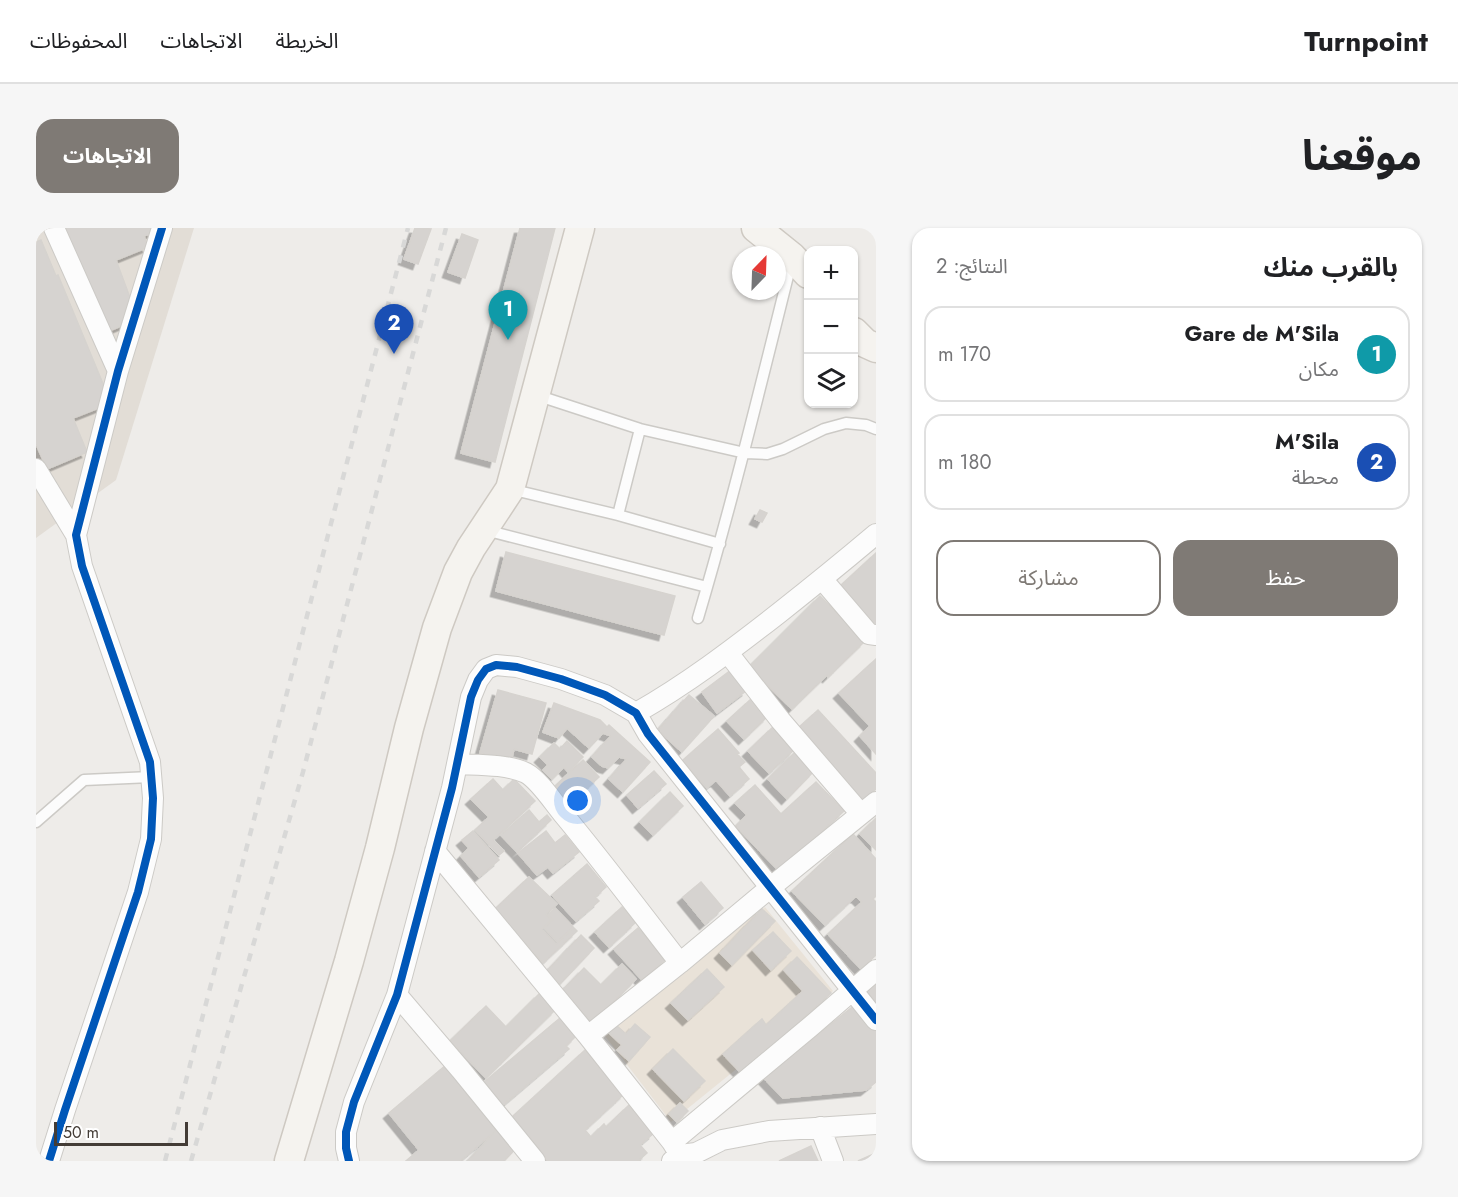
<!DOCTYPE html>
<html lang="ar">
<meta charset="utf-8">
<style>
body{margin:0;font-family:Jost,"Noto Sans Arabic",sans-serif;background:#f6f6f6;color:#202124;direction:rtl}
.controls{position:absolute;right:18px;top:18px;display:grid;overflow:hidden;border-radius:12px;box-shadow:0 2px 4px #0004}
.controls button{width:54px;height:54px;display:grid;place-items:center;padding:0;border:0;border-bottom:2px solid #e0e0e0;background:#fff;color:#202124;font:30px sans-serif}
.compass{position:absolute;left:696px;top:18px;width:54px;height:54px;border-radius:50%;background:#fff;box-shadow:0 2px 4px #0004;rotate:23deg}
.scale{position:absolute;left:18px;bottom:15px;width:134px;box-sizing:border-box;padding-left:6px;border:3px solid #433c36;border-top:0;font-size:16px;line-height:21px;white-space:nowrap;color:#433c36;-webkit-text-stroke:4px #fff;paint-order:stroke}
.you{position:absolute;left:542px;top:573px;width:21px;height:21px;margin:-15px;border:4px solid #fff;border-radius:50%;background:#1a73e8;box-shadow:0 0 0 9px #1a73e833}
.badge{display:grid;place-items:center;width:39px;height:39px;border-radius:50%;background:#7f7a75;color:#fff;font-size:20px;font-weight:700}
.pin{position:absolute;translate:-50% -50px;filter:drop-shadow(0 2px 3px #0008)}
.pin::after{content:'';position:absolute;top:32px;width:21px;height:18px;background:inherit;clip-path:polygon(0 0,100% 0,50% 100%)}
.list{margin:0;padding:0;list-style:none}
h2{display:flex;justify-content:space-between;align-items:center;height:78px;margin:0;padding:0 24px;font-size:26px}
h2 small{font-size:20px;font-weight:400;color:#757577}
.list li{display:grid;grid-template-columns:39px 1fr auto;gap:18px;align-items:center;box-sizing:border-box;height:96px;margin:0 12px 12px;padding:0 12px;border:2px solid #e0e0e0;border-radius:18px}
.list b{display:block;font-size:22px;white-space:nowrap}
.list p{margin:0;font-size:20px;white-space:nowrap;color:#757577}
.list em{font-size:20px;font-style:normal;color:#757577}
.actions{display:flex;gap:12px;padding:18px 24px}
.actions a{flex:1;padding:14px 0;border:2px solid #7f7a75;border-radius:18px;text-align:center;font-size:21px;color:#7f7a75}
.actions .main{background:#7f7a75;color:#fff}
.icon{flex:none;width:33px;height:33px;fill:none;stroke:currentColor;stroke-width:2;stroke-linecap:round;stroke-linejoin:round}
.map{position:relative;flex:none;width:840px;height:933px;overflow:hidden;direction:ltr;border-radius:18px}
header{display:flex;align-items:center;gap:36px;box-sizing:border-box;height:84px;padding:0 30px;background:#fff;border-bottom:2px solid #e0e0e0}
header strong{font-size:28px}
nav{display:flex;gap:33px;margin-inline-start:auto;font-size:21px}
.intro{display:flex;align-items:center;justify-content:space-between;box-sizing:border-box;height:144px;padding:0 36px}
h1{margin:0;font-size:42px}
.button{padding:15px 27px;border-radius:18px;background:#7f7a75;color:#fff;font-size:21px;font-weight:700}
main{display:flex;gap:36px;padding:0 36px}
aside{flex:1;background:#fff;border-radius:18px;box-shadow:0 2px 4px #0004}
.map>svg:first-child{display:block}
.residential{fill:#e2ddd6}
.education{fill:#e9e2d8}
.building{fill:#d6d3d0;stroke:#d6d3cf;stroke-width:1.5;filter:url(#shadow)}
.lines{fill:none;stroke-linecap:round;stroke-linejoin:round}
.lane-casing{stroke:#cccac6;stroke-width:13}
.street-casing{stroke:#cccac6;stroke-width:22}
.secondary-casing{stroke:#cec9c2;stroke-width:31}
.lane{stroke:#fcfcfc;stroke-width:10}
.street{stroke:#fcfcfc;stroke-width:20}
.secondary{stroke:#f5f3ef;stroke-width:28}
.rail{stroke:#d8d8d7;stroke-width:4.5;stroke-dasharray:8 8;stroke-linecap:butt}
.cycleway-casing{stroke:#fff;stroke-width:11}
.cycleway{stroke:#0057b8;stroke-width:8}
</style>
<header>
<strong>Turnpoint</strong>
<nav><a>الخريطة</a><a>الاتجاهات</a><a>المحفوظات</a></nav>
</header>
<div class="intro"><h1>موقعنا</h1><a class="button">الاتجاهات</a></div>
<main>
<aside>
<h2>بالقرب منك<small>النتائج: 2</small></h2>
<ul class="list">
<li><span class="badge" style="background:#0f9aa8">1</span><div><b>Gare de M'Sila</b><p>مكان</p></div><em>170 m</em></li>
<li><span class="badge" style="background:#1a4fb4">2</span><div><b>M'Sila</b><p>محطة</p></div><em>180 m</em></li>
</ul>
<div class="actions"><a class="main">حفظ</a><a>مشاركة</a></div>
</aside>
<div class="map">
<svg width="840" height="933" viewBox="0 0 840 933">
<defs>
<filter id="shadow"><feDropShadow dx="-5.5" dy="5.5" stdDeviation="0" flood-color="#0004"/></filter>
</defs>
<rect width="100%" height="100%" fill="#eeece9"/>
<path class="residential" d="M0 0H158L80 252 0 310Z"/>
<path class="education" d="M729 679 797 763 635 894 569 808 576 798Z"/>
<path class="building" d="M27 0H116L117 4 108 8 112 19 80 32 102 91 68 105Z
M379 0 395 1 382 36 368 31Z
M484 0H519L459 234 425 225Z
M426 6 442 12 429 50 412 44Z
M5 12 20 48 22 47 75 175 37 190 51 224 11 241 0 216V14Z
M724 282 731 285 726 294 719 291Z
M470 324 639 368 628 407 460 363Z
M840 325V402L802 360Z
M784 368 829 413 792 449 791 447 756 481 713 439Z
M840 431V526L824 508 834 498 803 465Z
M695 442 711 462 681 485 666 464Z
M462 462 510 475 496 526 478 521 475 533 444 525Z
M653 467 678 488 646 524 622 502Z
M715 471 732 488 708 511 691 493Z
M518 475 564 492 571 499 573 497 614 534 587 564 573 551 591 531 583 529 572 540 566 538 556 529 575 508 567 505 553 520 531 500 523 510 507 504Z
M782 482 840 545V561L826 574 760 502Z
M738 498 759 521 733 545 712 523Z
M682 501 703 525 701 526 709 534 703 539 713 551 694 568 680 552 671 560 646 533Z
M531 513 547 529 532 544 528 539 516 551 507 542 512 537 504 529 518 515 524 521Z
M759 524 778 543 751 571 732 551Z
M547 532 563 549 533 577 517 560Z
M618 543 630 556 602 580 591 567Z
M457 551 467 562 478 551 499 573 457 612 468 623 463 627 439 602 453 589 435 571Z
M780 554 808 583 743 643 700 598 711 587 699 575 719 557 745 586Z
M634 564 647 578 617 607 604 594Z
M493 582 503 594 511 587 515 592 481 624 465 607Z
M840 590V622L824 606Z
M437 603 463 632 443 649 425 628 433 620 426 612Z
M510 603 519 615 529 607 543 624 517 645 512 639 501 647 482 625Z
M817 606 840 631V668L837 671 840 674V727L825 741 792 706 826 674 820 668 789 697 756 663Z
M551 636 570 659 559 669 563 673 540 693 516 667Z
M493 649 521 676 510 686 515 692 506 701 520 716 538 700 541 703 507 735 458 682Z
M665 654 687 680 669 696 647 669Z
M586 679 600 694 573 719 559 704Z
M519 680 537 699 521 714 508 700 517 692 512 687Z
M726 681 739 693 696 737 684 725Z
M602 700 630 731 606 752 578 721Z
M737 704 755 723 735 742 717 722Z
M545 707 558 720 524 756 511 743Z
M761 729 795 765 706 846 687 826 726 791 730 797 767 763 748 742Z
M586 736 600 751 557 795 525 764 548 740 565 757Z
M671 741 688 759 652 792 635 775Z
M840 751V778L827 761Z
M504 765 520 781 450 850 414 813 450 778 470 799Z
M820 776 840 801V854L830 862 747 870 728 850Z
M524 790 540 808 530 818 533 821 466 878 447 855Z
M599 796 614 809 593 833 581 822 586 817 573 805 580 797 590 806Z
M637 821 669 853 648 873 617 841Z
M549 822 589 865 549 902 555 909 568 896 570 899 593 877 618 905 604 917 611 925 602 933H512L498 919 500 917 475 890Z
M410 837 463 900 424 933H370L383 922 353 885Z
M644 875 652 883 641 894 633 886Z
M461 901 481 919 468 933H432Z
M775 918 782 933H743Z
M840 925V933H822Z"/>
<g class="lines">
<g class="lane-casing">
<path id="lane" d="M500 167 604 201 709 225 731 226 747 221 788 201 810 195 830 197 840 201
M474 261 582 287 684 316
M582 287 604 201
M449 302 671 359
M662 390C697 272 726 152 756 32
M0 594 48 552 115 549"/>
</g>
<g class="street-casing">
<path id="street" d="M18 0 82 143
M0 241 40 307
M786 351 833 406 840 407
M692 425 745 493 825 586
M600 485C651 456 697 421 743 385 776 359 808 333 840 306
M421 536C442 537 471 536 490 545 503 552 517 574 527 586 567 634 605 685 644 735
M399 623 552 808 636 914 644 927
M361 767 425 842 499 933
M552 808 644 735 735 659 840 574
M784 899 797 933
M636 914 774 799 840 742
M13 933 29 882 102 664 115 611 117 570 114 534 46 338 40 307 82 143 126 0
M313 933 310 920V904L318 874 361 767 416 560 435 469 442 452 450 441 460 437 481 439 525 451 569 467 600 485 612 506 840 792
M636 933 644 927 660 925 686 912 733 903 840 896"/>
</g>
<g class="secondary-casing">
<path id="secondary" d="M720 0 756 29 772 46
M818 104 829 115 840 120
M253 933 313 733 344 620 373 500 401 400 422 344 435 320 474 261 544 0"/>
</g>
<use href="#lane" class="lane"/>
<use href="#street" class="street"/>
<use href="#secondary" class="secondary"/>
<path class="rail" d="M129 933 372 0
M155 933 267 544 410 0"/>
<g class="cycleway-casing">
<path id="cycleway" d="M13 933 29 882 102 664 115 611 117 570 114 534 46 338 40 307 82 143 126 0
M313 933 310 920V904L318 874 361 767 416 560 435 469 442 452 450 441 460 437 481 439 525 451 569 467 600 485 612 506 840 792"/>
</g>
<use href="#cycleway" class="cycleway"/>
</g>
</svg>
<div class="controls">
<button>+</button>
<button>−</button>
<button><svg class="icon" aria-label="layers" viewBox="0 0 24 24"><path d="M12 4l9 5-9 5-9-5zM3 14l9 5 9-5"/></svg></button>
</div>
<svg class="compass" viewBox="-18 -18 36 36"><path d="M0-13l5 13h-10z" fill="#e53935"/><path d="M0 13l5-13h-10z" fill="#757577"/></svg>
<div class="scale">50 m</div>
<div class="you"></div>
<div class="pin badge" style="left:472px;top:112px;background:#0f9aa8">1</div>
<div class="pin badge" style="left:358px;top:126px;background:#1a4fb4">2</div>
</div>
</main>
